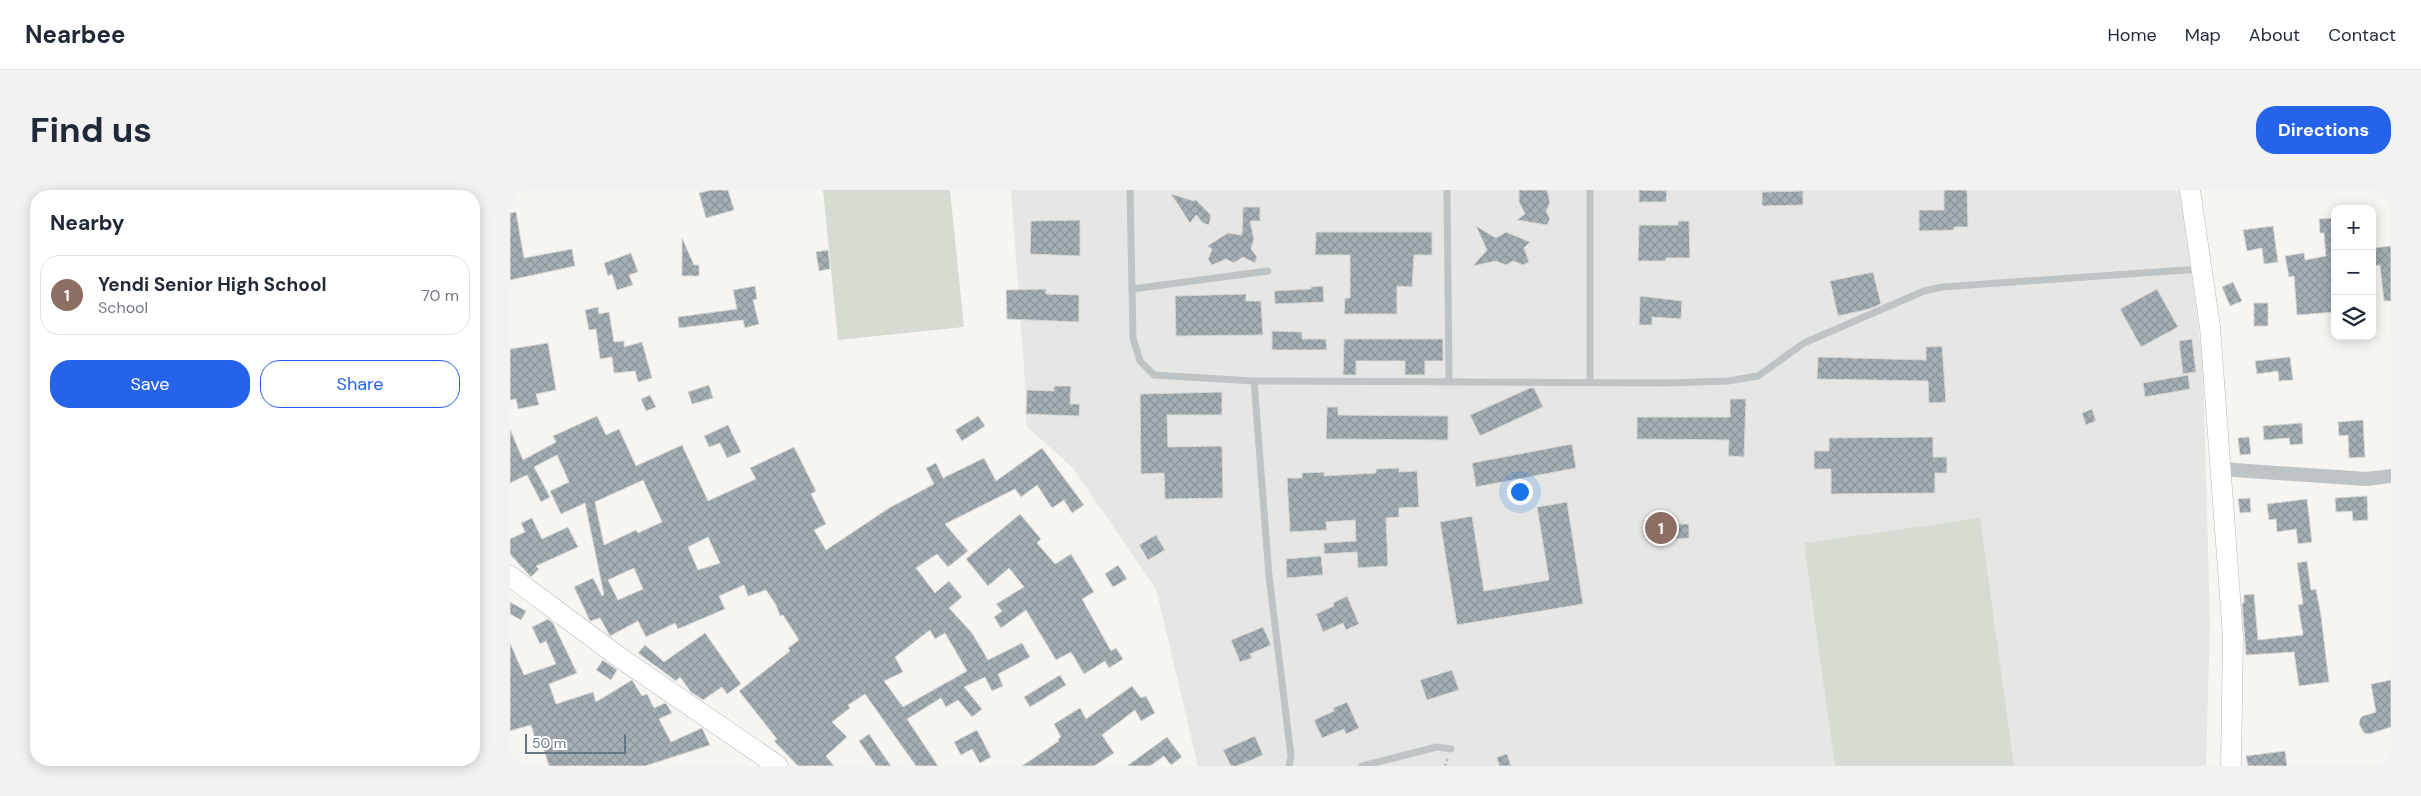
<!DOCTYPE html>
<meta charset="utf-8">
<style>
body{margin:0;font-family:"DM Sans",sans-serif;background:#f2f2f3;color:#1f2937}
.controls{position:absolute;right:15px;top:15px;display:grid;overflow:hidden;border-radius:10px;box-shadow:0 2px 12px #0003}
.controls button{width:45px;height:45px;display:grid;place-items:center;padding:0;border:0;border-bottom:1px solid #e0e1e3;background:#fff;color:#1f2937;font:25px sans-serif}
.scale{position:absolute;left:15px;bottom:12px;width:101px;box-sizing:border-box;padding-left:5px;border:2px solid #647883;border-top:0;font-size:14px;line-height:18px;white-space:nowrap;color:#647883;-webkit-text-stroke:4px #fff;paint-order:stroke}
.you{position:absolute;left:1009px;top:301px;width:18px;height:18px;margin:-12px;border:4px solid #fff;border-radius:50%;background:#1a73e8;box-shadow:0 0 0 8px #1a73e833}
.badge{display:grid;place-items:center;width:32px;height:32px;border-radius:50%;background:#2563eb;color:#fff;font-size:16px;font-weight:700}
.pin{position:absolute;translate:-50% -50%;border:2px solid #fff;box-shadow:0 1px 5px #0006}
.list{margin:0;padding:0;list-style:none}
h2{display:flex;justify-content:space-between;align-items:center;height:65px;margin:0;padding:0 20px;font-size:21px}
h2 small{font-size:16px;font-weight:400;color:#747a83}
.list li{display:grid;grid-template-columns:32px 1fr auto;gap:15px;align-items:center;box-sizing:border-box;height:80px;margin:0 10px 10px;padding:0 10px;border:1px solid #e0e1e3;border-radius:20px}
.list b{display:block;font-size:19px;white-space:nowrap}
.list p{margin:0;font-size:16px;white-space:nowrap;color:#747a83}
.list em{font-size:16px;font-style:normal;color:#747a83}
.actions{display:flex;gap:10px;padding:15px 20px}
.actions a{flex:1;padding:11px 0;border:1px solid #2563eb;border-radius:20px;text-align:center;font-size:18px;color:#2563eb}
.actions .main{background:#2563eb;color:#fff}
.icon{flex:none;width:28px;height:28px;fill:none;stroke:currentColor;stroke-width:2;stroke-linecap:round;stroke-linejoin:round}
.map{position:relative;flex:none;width:1881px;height:576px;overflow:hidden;border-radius:20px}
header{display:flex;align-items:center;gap:30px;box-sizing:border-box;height:70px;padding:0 25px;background:#fff;border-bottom:1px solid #e0e1e3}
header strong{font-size:24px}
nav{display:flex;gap:28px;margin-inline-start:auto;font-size:18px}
.intro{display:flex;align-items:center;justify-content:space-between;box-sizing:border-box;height:120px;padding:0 30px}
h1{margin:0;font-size:35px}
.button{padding:12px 22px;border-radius:20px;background:#2563eb;color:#fff;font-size:18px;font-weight:700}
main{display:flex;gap:30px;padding:0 30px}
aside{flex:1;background:#fff;border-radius:20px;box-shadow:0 2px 12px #0003}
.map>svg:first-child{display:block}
.built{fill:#e6e7e5}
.pitch{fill:#d7dcd3}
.building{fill:url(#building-cross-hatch);stroke:#d7d7d5;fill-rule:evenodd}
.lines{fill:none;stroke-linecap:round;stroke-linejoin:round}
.secondary-casing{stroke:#b3b9bd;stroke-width:21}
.path{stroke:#b8bcbe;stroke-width:2.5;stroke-dasharray:2.5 2.5;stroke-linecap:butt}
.lane{stroke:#bec3c6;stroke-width:7}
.street{stroke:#bec3c6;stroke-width:14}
.secondary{stroke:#fff;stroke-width:20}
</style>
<header>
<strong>Nearbee</strong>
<nav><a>Home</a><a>Map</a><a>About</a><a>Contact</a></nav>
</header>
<div class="intro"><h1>Find us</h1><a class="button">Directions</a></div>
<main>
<aside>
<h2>Nearby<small></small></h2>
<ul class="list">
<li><span class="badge" style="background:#8d6e63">1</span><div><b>Yendi Senior High School</b><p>School</p></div><em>70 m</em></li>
</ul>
<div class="actions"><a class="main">Save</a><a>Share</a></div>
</aside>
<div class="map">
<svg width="1881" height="576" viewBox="0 0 1881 576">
<defs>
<pattern id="building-cross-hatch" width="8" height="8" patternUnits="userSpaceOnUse" patternTransform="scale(1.25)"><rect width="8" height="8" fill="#a5afb3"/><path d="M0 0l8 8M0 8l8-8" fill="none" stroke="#8a9397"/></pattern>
</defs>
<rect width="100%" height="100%" fill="#f6f5f2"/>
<path class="built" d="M501 0H1672L1693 176 1700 434 1696 576H688L646 399 563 278 516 236 515 192Z"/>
<path class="pitch" d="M313 0H440L454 137 328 150Z
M1470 328 1504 576H1325L1294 353Z"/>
<path class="building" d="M201 0H218L224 20 196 28 189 3Z
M1009 0H1037L1040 13 1036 21 1040 29 1037 35 1007 30 1015 24 1009 12Z
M1129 0 1157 1 1156 12H1129Z
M1434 0H1457L1458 37H1444V40L1409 41V20H1434Z
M1293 1V15L1252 16V2Z
M661 4 684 11 685 9 701 25 699 35 693 33 686 25 680 33Z
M733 17H750V31H740L744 49 741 59 747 67 745 73 733 67 724 73 716 69 702 75 698 69 702 59 697 56 718 43 732 45Z
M6 22 14 68 62 59 65 76 0 90V23Z
M1825 28V122L1787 125 1784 86 1779 87 1775 66 1794 63 1795 70 1816 66 1814 43H1810L1809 29Z
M570 30V66L520 64 521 31Z
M1168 31H1179L1180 68H1156V71H1128L1129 35H1168Z
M966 36 986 48 996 42 1020 52 1014 58 1019 72 1013 75 1003 71 996 75 986 71 963 76 977 60Z
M1763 36 1768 72 1754 74 1752 58 1737 61 1733 40Z
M806 42H922V65H904L902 97 887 96V124H834L835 108H840V65H805Z
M172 48 184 75H189V86H172Z
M1881 56V111H1874L1870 75 1862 76V58Z
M318 60 320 79 309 81 306 62Z
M121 63 128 82 119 85 123 95 107 100 102 84 98 86 94 73Z
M1363 82 1371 114 1359 119 1328 126 1320 91Z
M1723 92 1732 111 1720 116 1712 97Z
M245 96 247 109 243 110 249 134 235 138 233 130 169 138 168 127 227 119 223 100Z
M813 96 814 112 765 114 764 101 801 99V97Z
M536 99V104L569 105V132L497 129 496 100Z
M1647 99 1668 137 1631 157 1610 119Z
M736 104V111H751L753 145 666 146 665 106Z
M1130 106 1172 111 1171 129 1142 127V135H1129Z
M1744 113H1758V136H1744Z
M88 117 89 124 99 122 104 152 114 151V157L132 152 142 188 128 192 125 181 104 183 102 167 90 169 86 139 79 140 75 120Z
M762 141 792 142V149H816L817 160H762Z
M834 149H933V171H915V185H895V171H846V185H833Z
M1682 149 1686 182 1673 184 1669 151Z
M38 153 46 200 26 204 29 215 8 219 6 209 0 210V159Z
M1432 156 1436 212 1419 213 1418 191 1307 189 1308 167 1416 170V157Z
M1780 167 1783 190 1769 191 1768 181 1747 184 1745 171Z
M1678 185 1680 199 1635 207 1633 193Z
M199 195 203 208 182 214 178 202Z
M544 196H561L560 214H570L569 226 516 224 517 200 544 201Z
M1020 198H1024L1033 217 970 246 960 225Z
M712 202V225H657L658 257 712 256 713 308 655 309 654 283 631 284 630 204Z
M140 205 146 217 136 221 131 209Z
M1220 209H1236L1234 267 1218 266 1219 250 1127 249V227H1220Z
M817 217H828V225L938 226V250L816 249Z
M1582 219 1586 231 1576 235 1572 223Z
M87 226 96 245 109 239 126 276 172 255 198 311 246 289 240 278 284 257 306 301 301 304 316 334 304 340 316 360 379 318 424 294 416 278 426 273 433 288 474 268 486 291 532 258 574 315 562 323 554 310 542 318 527 295 511 307 505 299 435 334 458 361 438 377 427 364 406 378 425 403 439 391 452 407 439 418 462 443 478 470 512 453 520 467 488 484 493 496 482 501 475 487 454 497 472 519 462 527 448 510 436 517 431 508 397 529 428 576H406L355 504 338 515 340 518 322 532 337 547 316 566 324 576H288L264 551 267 549 229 501 280 461 278 458 289 450 273 425 270 426 266 415 256 400 238 406 234 395 209 406 215 419 168 439 165 433 136 447 128 431 100 446 90 428 80 431 64 397 83 388 92 406 94 405 75 313 51 324 40 301 59 292 47 265 24 277 40 307 31 312 17 285 0 293V239L13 270 46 252 43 246ZM133 290 152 332 128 343 126 340 94 355 85 312ZM198 347 210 373 188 380 178 357ZM124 378 133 399 108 410 98 390ZM420 440 425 449 435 443 457 481 393 517 374 491 393 482 385 467Z
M468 226 475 236 452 251 445 240Z
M1853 230 1855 267 1839 268 1838 245 1829 246 1828 232Z
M1792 233 1793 254 1780 255 1779 248 1754 250 1753 236Z
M218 235 231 262 217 268 210 253 199 257 194 246Z
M1423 247V267H1437V283H1425V303L1321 304V279H1304V261H1319V248Z
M1739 247 1741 264 1730 265 1728 248Z
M1062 254 1066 278 966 297 962 273Z
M889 278V282L907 281 909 317 889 318V327L876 328 878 376 848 378 847 362 814 364V353L846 351 845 330 816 332 817 340 780 342 777 288H792V283L814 282V286L866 283V279Z
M1857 306 1858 330 1843 331 1842 321 1826 322 1825 308Z
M1740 308 1741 322 1730 323 1728 309Z
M1797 309 1802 352 1788 354 1786 339 1767 342 1766 329 1759 330 1757 314Z
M1057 312 1073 414 947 435 930 332 962 326 974 401 1039 390 1027 317Z
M510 324 531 349 527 353 545 374 561 364 584 402 572 409 601 461 606 458 613 469 599 478 595 471 574 484 561 462 546 470 516 420 491 438 484 427 492 421 486 414 514 397 499 378 478 396 456 369Z
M22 328 32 349 58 337 68 357 26 376 29 379 21 387 0 364V349L15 342 11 333Z
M1161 334H1179V348L1161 349Z
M646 345 655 360 638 370 629 355Z
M811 366 813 385 777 388 776 369Z
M1797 371 1801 400 1806 399 1811 426 1819 492 1789 496 1784 462 1736 465 1732 413H1734V405L1744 404 1748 450 1793 445 1788 415 1793 414 1787 373Z
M608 375 617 389 603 397 595 384Z
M837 406 849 434 836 440 833 433 813 442 806 424 824 416 823 413Z
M0 412 16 421 11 430 0 424Z
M38 429 43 433 67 483 39 494 46 514 83 502 86 512 122 490 132 506 137 504 144 518 155 513 157 515 162 523 149 529 161 552 192 538 200 555 135 576H39L31 550 26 552 21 535 0 541V453L14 485 46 474 36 451 30 454 22 437Z
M753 437 761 455 740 464 742 468 730 472 721 450Z
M195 443 231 494 217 504 212 497 193 510 181 502 170 487 166 491 128 463 135 455 154 472Z
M93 470 107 480 101 490 86 480Z
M942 480 949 500 917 510 910 490Z
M550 485 556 495 520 517 514 507Z
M1881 490V537L1859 544 1854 543 1849 534 1850 529 1853 526 1866 522 1861 494Z
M622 496 631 508 636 506 645 523 631 531 625 520 592 545 604 563 584 576H512L549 551 548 549 551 547 544 534 570 518 576 529Z
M837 512 849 538 836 544 834 539 812 548 804 530 824 521 823 518Z
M467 540 481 567 470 573 462 559 451 565 444 552Z
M359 544 381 576H366L349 551Z
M745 546 753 565 727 576H721L713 560Z
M657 547 672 567 661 575 654 566 640 576H617Z
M1775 561 1777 576H1738L1736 566Z
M997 564 1001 576H989L987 567Z"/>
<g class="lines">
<g class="secondary-casing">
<path id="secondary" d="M1680 0 1700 137 1723 447 1721 576
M0 386 109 467 268 576"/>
</g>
<path class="path" d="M935 576 938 567"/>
<path class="lane" d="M620 0 623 148 630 171 644 185 744 191 1156 193 1218 191 1248 186 1294 153 1414 101 1432 97 1690 79
M937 0 939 192
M622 99 758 81
M744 191 759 386 781 566 779 576
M1080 193V0
M852 576 927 557 941 559"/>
<path class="street" d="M1710 279 1856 289 1881 286"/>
<use href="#secondary" class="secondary"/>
</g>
</svg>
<div class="controls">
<button>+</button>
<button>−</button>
<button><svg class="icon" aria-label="layers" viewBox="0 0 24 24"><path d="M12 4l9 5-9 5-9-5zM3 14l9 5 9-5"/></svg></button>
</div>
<div class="scale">50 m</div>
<div class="you"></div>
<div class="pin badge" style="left:1151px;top:338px;background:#8d6e63">1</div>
</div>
</main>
